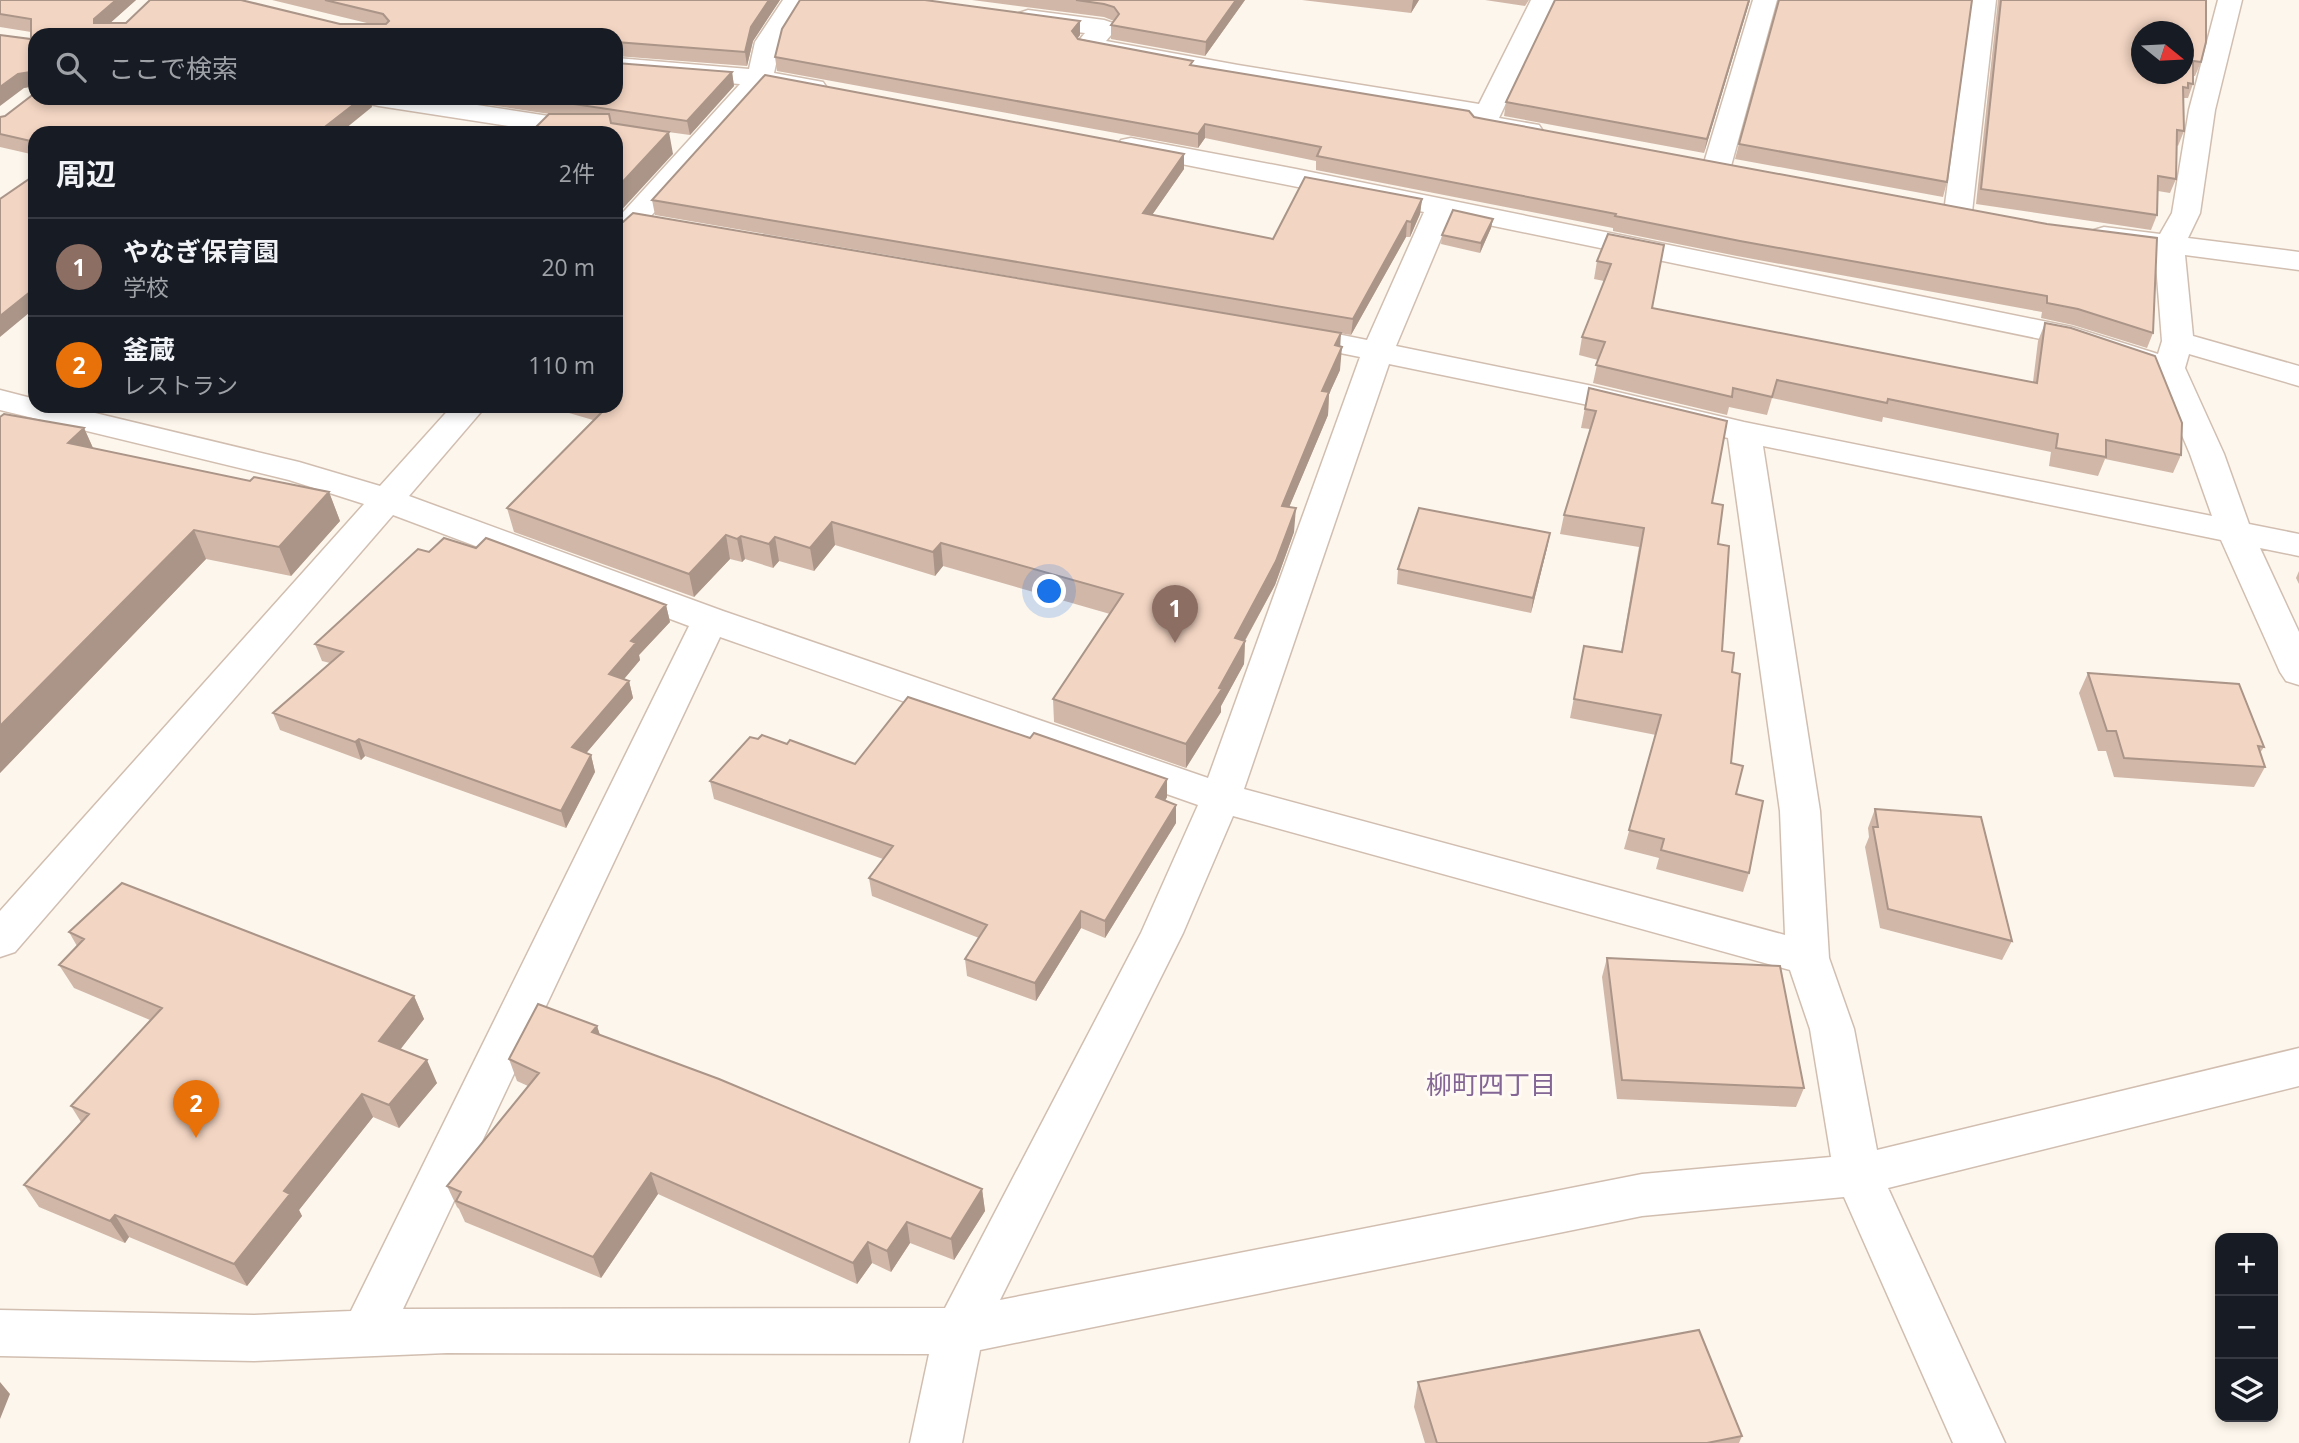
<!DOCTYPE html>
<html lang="ja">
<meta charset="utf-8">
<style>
body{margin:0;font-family:"Open Sans","Noto Sans JP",sans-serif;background:#242831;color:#f1f3f6}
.controls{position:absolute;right:21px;bottom:21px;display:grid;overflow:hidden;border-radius:14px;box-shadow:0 4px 10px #0003}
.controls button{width:63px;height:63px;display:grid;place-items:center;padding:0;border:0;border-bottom:2px solid #363941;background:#171b24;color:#f1f3f6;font:35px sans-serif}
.compass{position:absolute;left:2131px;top:21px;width:63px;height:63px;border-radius:50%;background:#171b24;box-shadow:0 4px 10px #0003;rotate:108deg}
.you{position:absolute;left:1050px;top:592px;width:24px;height:24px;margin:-18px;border:5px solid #fff;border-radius:50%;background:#1a73e8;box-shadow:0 0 0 10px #1a73e833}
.badge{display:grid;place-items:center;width:46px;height:46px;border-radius:50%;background:#db2777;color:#fff;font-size:23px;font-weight:700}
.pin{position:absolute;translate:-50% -58px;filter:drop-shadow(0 2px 4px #0008)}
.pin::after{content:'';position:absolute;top:37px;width:24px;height:21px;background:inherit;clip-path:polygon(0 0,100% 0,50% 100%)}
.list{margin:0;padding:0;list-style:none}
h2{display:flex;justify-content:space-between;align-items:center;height:91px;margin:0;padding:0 28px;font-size:30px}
h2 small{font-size:23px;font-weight:400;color:#9ea1a6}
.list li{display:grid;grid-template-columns:46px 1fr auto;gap:21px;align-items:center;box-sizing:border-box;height:98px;padding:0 28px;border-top:2px solid #363941}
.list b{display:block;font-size:26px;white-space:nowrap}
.list p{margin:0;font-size:23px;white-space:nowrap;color:#9ea1a6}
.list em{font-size:23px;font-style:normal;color:#9ea1a6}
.icon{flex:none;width:38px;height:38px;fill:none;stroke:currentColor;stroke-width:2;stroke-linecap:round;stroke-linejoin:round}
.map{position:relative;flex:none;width:2299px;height:1443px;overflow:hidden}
.search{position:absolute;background:#171b24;box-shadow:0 4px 10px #0003;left:28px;top:28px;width:595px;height:77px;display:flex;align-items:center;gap:18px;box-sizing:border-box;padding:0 24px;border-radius:21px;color:#9ea1a6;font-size:26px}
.panel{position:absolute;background:#171b24;box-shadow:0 4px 10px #0003;left:28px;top:126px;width:595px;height:287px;border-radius:21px}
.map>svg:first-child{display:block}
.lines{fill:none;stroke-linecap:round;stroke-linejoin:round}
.minor-casing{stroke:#d1beb0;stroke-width:3}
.minor{fill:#fff;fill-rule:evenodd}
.wall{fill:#d1b7a8}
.shaded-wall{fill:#aa9588}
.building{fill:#f3d5c3;stroke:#aa9588;stroke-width:2;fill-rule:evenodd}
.labels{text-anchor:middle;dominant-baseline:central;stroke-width:6;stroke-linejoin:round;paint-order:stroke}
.neighbourhood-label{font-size:26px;fill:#846695;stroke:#fffaf3}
</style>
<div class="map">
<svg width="2299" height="1443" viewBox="0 0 2299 1443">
<rect width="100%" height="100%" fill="#fdf6ec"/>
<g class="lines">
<g class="minor-casing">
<path id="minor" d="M783 0H807L781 42 774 73 823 82 827 88 823 94 814 96 766 87 626 244 616 247V220L740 84 616 74V58L749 69 755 42Z
M1531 0H1555L1499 118 1539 125 1543 131 1539 137 1529 139 1473 129 1469 123 1472 119 1238 81 1088 53 1079 50 1075 45 1085 33 1028 26 1019 23 1015 18 1019 13 1028 10 1104 20 1113 23 1117 28 1106 41 1238 65 1479 104Z
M1753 0H1777L1731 166 1727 172 1717 174 1707 172 1703 166Z
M1972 0H1996L1972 212 1968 218 1958 221 1948 218 1944 212Z
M2218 0H2242L2215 110 2200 213 2188 238 2299 252V270L2185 255 2193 336 2299 366V386L2189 354 2185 368 2224 454 2249 524 2299 534V556L2260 548 2299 632V685L2286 681 2280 672 2221 540 1763 446 1820 811 1829 958 1854 1029 1877 1150 2299 1048V1086L1888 1188 2005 1443H1953L1844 1197 1642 1216 980 1350 962 1443H910L929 1354 447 1353 254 1361 0 1356V1310L254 1315 351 1311 689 626 393 515 15 952 0 957V911L364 504 289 480 0 410V390L35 399V406H66L299 462 380 486 452 406H486L409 496 723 611 1208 778 1360 357 1276 340 1271 333 1276 326 1287 324 1367 340 1424 212 1131 154 1121 152 1117 146 1121 140 1131 138 1296 169 2072 327 2158 354 2162 341 2155 251 2094 242 2089 236 2094 230 2104 227 2160 234 2172 213 2189 110ZM1450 217 2065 344 2156 374 2190 454 2212 516 1744 422 1588 385 1396 346ZM1389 364 1588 405 1728 438 1780 811 1785 935 1244 789ZM720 637 1198 805 1141 933 945 1308 403 1309ZM1233 816 1790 970 1810 1029 1831 1157 1642 1174 1000 1300 1183 933Z
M366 98H431L607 125 617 127 621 133 616 139V133H554L379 106 370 104Z"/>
</g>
<use href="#minor" class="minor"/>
</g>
<path class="wall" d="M0 0H136L110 23 371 24 272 0H780L753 41 747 66 616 56V35H35V89L34 86 24 88 31 32 0 27Z
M972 0H1245L1205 56 1111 39V25L1114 21 1104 17Z
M1302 0H1419L1411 13Z
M1485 0H1529L1525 6Z
M1750 0 1704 153 1504 116 1506 102Z
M1998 0H2206L2201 62 2195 76H2193V84L2188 98H2184L2183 100 2184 131 2178 146 2176 145V179L2170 193 2158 191 2157 215 2151 230 1976 204Z
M1080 35 1078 38 1193 65 2047 224 2153 333 2147 348 2073 325 2041 318 2042 312 1737 256 1613 231V228L1316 170V161L1205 138 1198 148 777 71 775 57Z
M732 72 734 86 690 135 646 129 673 154 550 114 443 98H616Z
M35 98H370L372 107 35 133V155L0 147V117L5 116Z
M1739 144 1947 182 1943 197 1735 159Z
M1184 169 1152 215 1273 239 1422 199 1420 214 1410 237H1406L1351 335 655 215 652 200Z
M1493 219 1491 228 1480 253 1441 244 1442 235Z
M1608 234 1652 308 2033 382 2038 341 2045 323 2181 455 2173 473 2105 459 2098 476 2049 466 2051 452 1883 417 1882 422 1772 398 1767 415 1729 407 1727 415 1593 383 1598 360 1579 355 1582 337 1604 281 1594 279 1597 261Z
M1340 347V370L1329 394 1328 415 1289 507 1294 532 1275 585 1245 641 1244 664 1221 706V712L1186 768 1054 722 1053 699 1110 614 943 566 935 576 835 545 814 571 779 561 773 568 745 559 742 562 730 559 694 597 514 532 507 508 593 420 545 406H616Z
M1589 388 1712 503 1718 544 1722 651 1732 672 1731 763 1749 873 1743 892 1656 869 1659 858 1624 849 1656 735 1570 718 1584 646 1621 652 1639 547 1560 534 1564 515 1590 429 1581 428Z
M0 417 84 428 93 448 250 481 329 492 340 521 291 576 206 559 0 773Z
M1550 533 1547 548 1531 613 1397 584 1398 569Z
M429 552 666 605 670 622 639 655 640 660 624 679 629 681 633 698 586 753 591 755 595 772 566 828 365 756 361 760 280 730 273 713 330 663 322 661 315 644Z
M2299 571V584L2296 578Z
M2088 673 2264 747 2260 753 2265 767 2254 787 2114 777 2106 751H2098L2079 693Z
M758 739 787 744 855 764 1167 797 1165 801 1176 805V823L1105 938 1081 928 1036 1001 967 976 965 959 979 938 872 896 869 878 883 859 714 799 710 781Z
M1875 809 2012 941 2002 960 1880 928 1865 847 1869 837 1868 828Z
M69 932 414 996 424 1019 400 1049 437 1083 399 1128 373 1117 299 1210 302 1216 247 1286 129 1237 125 1243 39 1207 24 1185 81 1122 71 1106 150 1020 74 988 59 965 77 946Z
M1607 958 1804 1088 1796 1107 1617 1099 1602 977Z
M597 1026 600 1035 982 1189 985 1211 954 1260 910 1243 891 1272 872 1263 857 1284 658 1194 601 1278 465 1222 459 1209 457 1207 447 1186 528 1086 517 1081 509 1059Z
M1418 1382 1742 1436 1739 1443H1425L1414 1407Z"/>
<path class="shaded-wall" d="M116 0H136L99 33 94 23V19Z
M769 0H780L753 41 747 66 745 52 751 27Z
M1236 0H1245L1205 56 1206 42Z
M1413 0H1419L1411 13Z
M1749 0H1750L1704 153 1707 139Z
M1080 21V35L1072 45V31Z
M31 72 32 81 34 86 24 88 0 106V87L18 74Z
M732 72 734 86 690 135 687 121Z
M362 98H370L372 107 340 133H317Z
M1205 124V138L1198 148V134Z
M669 132 673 154 616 216V189Z
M1184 154V169L1143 228V213Z
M1422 199 1420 214 1410 237 1411 222Z
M1493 219 1491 228 1480 253 1481 243Z
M1407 221 1406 237 1351 335 1353 319Z
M35 288V308L0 337V316Z
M1341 333 1340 351 1342 347 1340 370 1329 394 1328 415 1280 529 1282 506 1322 391 1335 345Z
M84 428 97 457 68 443Z
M329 492 340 521 291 576 279 547Z
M1296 508 1294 532 1275 585 1244 642 1245 641 1244 664 1221 706V712L1186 768V744L1219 688 1235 638Z
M832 522 835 545 814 571 810 548Z
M194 530 206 559 0 773V726Z
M1550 533 1547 548 1531 613 1533 598Z
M726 535 730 559 694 597 689 574Z
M741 536 745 559 742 562 737 539Z
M775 537 779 561 773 568 769 544Z
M941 543 943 566 935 576 933 552Z
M666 605 670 622 639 655 640 660 613 692 609 674 631 641Z
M629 681 633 698 577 764 572 747Z
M359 739 365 756 361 760 355 742Z
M591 755 595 772 566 828 561 811Z
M1167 779V797L1156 815V797Z
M1176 805V823L1105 938V921Z
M1081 911V928L1036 1001 1035 983Z
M414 996 424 1019 389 1064 379 1041Z
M597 1026 604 1048 592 1032Z
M427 1060 437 1083 399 1128 389 1105Z
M362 1094 373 1117 299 1210 302 1216 247 1286 234 1264 284 1191Z
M651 1173 658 1194 601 1278 593 1257Z
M982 1189 985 1211 954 1260 951 1239Z
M115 1215 129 1237 125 1243 110 1221Z
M907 1222 910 1243 891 1272 887 1251Z
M868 1242 872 1263 857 1284 853 1263Z
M0 1382 10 1394 0 1419Z"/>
<path class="building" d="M0 0H116L94 19V23H126L150 0H241L340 24H386L389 21 383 14 325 0H769L751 27 745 52 616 42V35H35V81H32L31 72 18 74 0 87V35L31 39V19L0 14Z
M800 0H925L1080 21 1072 31 1078 39 1193 61 1190 65 1469 111 1474 117 1484 119 2047 224 2157 238 2153 333 2078 309 2047 303V296L1740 241 1615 216 1616 214 1317 156 1321 147 1205 124 1198 134 775 57 782 29Z
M1076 0H1236L1206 42 1111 25 1119 14 1114 7 1104 4Z
M1555 0H1749L1707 139 1506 102Z
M1779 0H1972L1947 182 1739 144Z
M2001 0H2206V42L2201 62 2193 61V84L2188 83V88L2183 87 2184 131 2177 130 2176 179 2158 176 2157 215 1981 189ZM2141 32H2183V74H2141Z
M616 63 732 72 687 121 534 98H616Z
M765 75 1184 154 1143 213 1273 239 1305 177 1422 199 1411 222 1407 221 1353 319 652 200Z
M35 93V98H362L317 133H35V142L0 134V117L5 116Z
M549 114H609L611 123 669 132 616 189V133H530Z
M35 175V288L0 316V199Z
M1453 210 1493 219 1481 243 1442 235Z
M633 213 1341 333 1335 345 1342 347 1322 391 1329 392 1282 506 1296 508 1276 561 1235 638 1245 641 1219 688 1222 689 1186 744 1053 699 1123 594 941 543 933 552 832 522 810 548 775 537 769 544 741 536 737 539 726 535 689 574 507 508 608 406H616V224L623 222Z
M1608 234 1664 245 1652 308 2037 383 2045 323 2071 328 2155 356 2182 423 2181 455 2106 440V457L2056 448 2058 434 1888 399 1887 403 1777 380 1772 397 1733 388 1732 397 1596 365 1605 342 1582 337 1611 264 1597 261Z
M1589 388 1727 421 1712 503 1723 505 1718 544 1729 546 1722 651 1734 653 1732 672 1740 674 1731 763 1743 766 1736 794 1763 801 1749 873 1661 850 1664 839 1629 830 1661 715 1574 699 1584 646 1622 652 1644 528 1564 515 1596 411 1585 409Z
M4 414 84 428 68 443 250 481 254 477 329 492 279 547 194 530 0 726V417Z
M1419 508 1550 533 1533 598 1398 569Z
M444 538 476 548 486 538 666 605 631 641 636 643 609 674 629 681 572 747 591 755 561 811 359 739 355 742 273 713 343 652 315 644 418 549 429 552Z
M2088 673 2239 684 2264 747 2258 746 2265 767 2124 758 2116 731H2107Z
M908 697 1030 738 1034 733 1167 779 1156 797 1176 805 1105 921 1081 911 1035 983 965 959 987 925 869 878 893 846 710 781 750 737 758 739 762 735 787 744 790 740 855 764Z
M1875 809 1981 817 2012 941 1888 909 1873 827H1878Z
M122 883 414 996 379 1041 427 1060 389 1105 362 1094 284 1191 290 1194 234 1264 115 1215 110 1221 24 1185 89 1114 71 1106 162 1008 59 965 84 939 69 932Z
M1607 958 1780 966 1804 1088 1622 1080Z
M538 1004 597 1026 592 1032 719 1079 982 1189 951 1239 907 1222 887 1251 868 1242 853 1263 651 1173 593 1257 456 1201 461 1192 447 1186 539 1073 509 1059Z
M1699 1330 1742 1436 1707 1443H1437L1418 1382Z"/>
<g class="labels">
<g class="neighbourhood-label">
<text x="1491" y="1084">柳町四丁目</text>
</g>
</g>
</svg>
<div class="controls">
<button>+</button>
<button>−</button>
<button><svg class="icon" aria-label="layers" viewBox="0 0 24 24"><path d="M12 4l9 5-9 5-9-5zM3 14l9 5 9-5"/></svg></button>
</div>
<svg class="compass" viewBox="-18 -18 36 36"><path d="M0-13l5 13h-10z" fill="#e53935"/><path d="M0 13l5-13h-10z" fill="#9ea1a6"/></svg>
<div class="you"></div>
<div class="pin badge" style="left:1175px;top:643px;background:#8d6e63">1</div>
<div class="pin badge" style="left:196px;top:1138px;background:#e8710a">2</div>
<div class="search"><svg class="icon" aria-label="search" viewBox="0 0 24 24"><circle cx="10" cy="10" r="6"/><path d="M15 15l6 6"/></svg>ここで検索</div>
<section class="panel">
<h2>周辺<small>2件</small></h2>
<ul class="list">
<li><span class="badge" style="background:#8d6e63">1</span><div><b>やなぎ保育園</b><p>学校</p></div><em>20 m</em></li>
<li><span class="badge" style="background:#e8710a">2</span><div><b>釜蔵</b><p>レストラン</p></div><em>110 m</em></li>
</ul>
</section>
</div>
